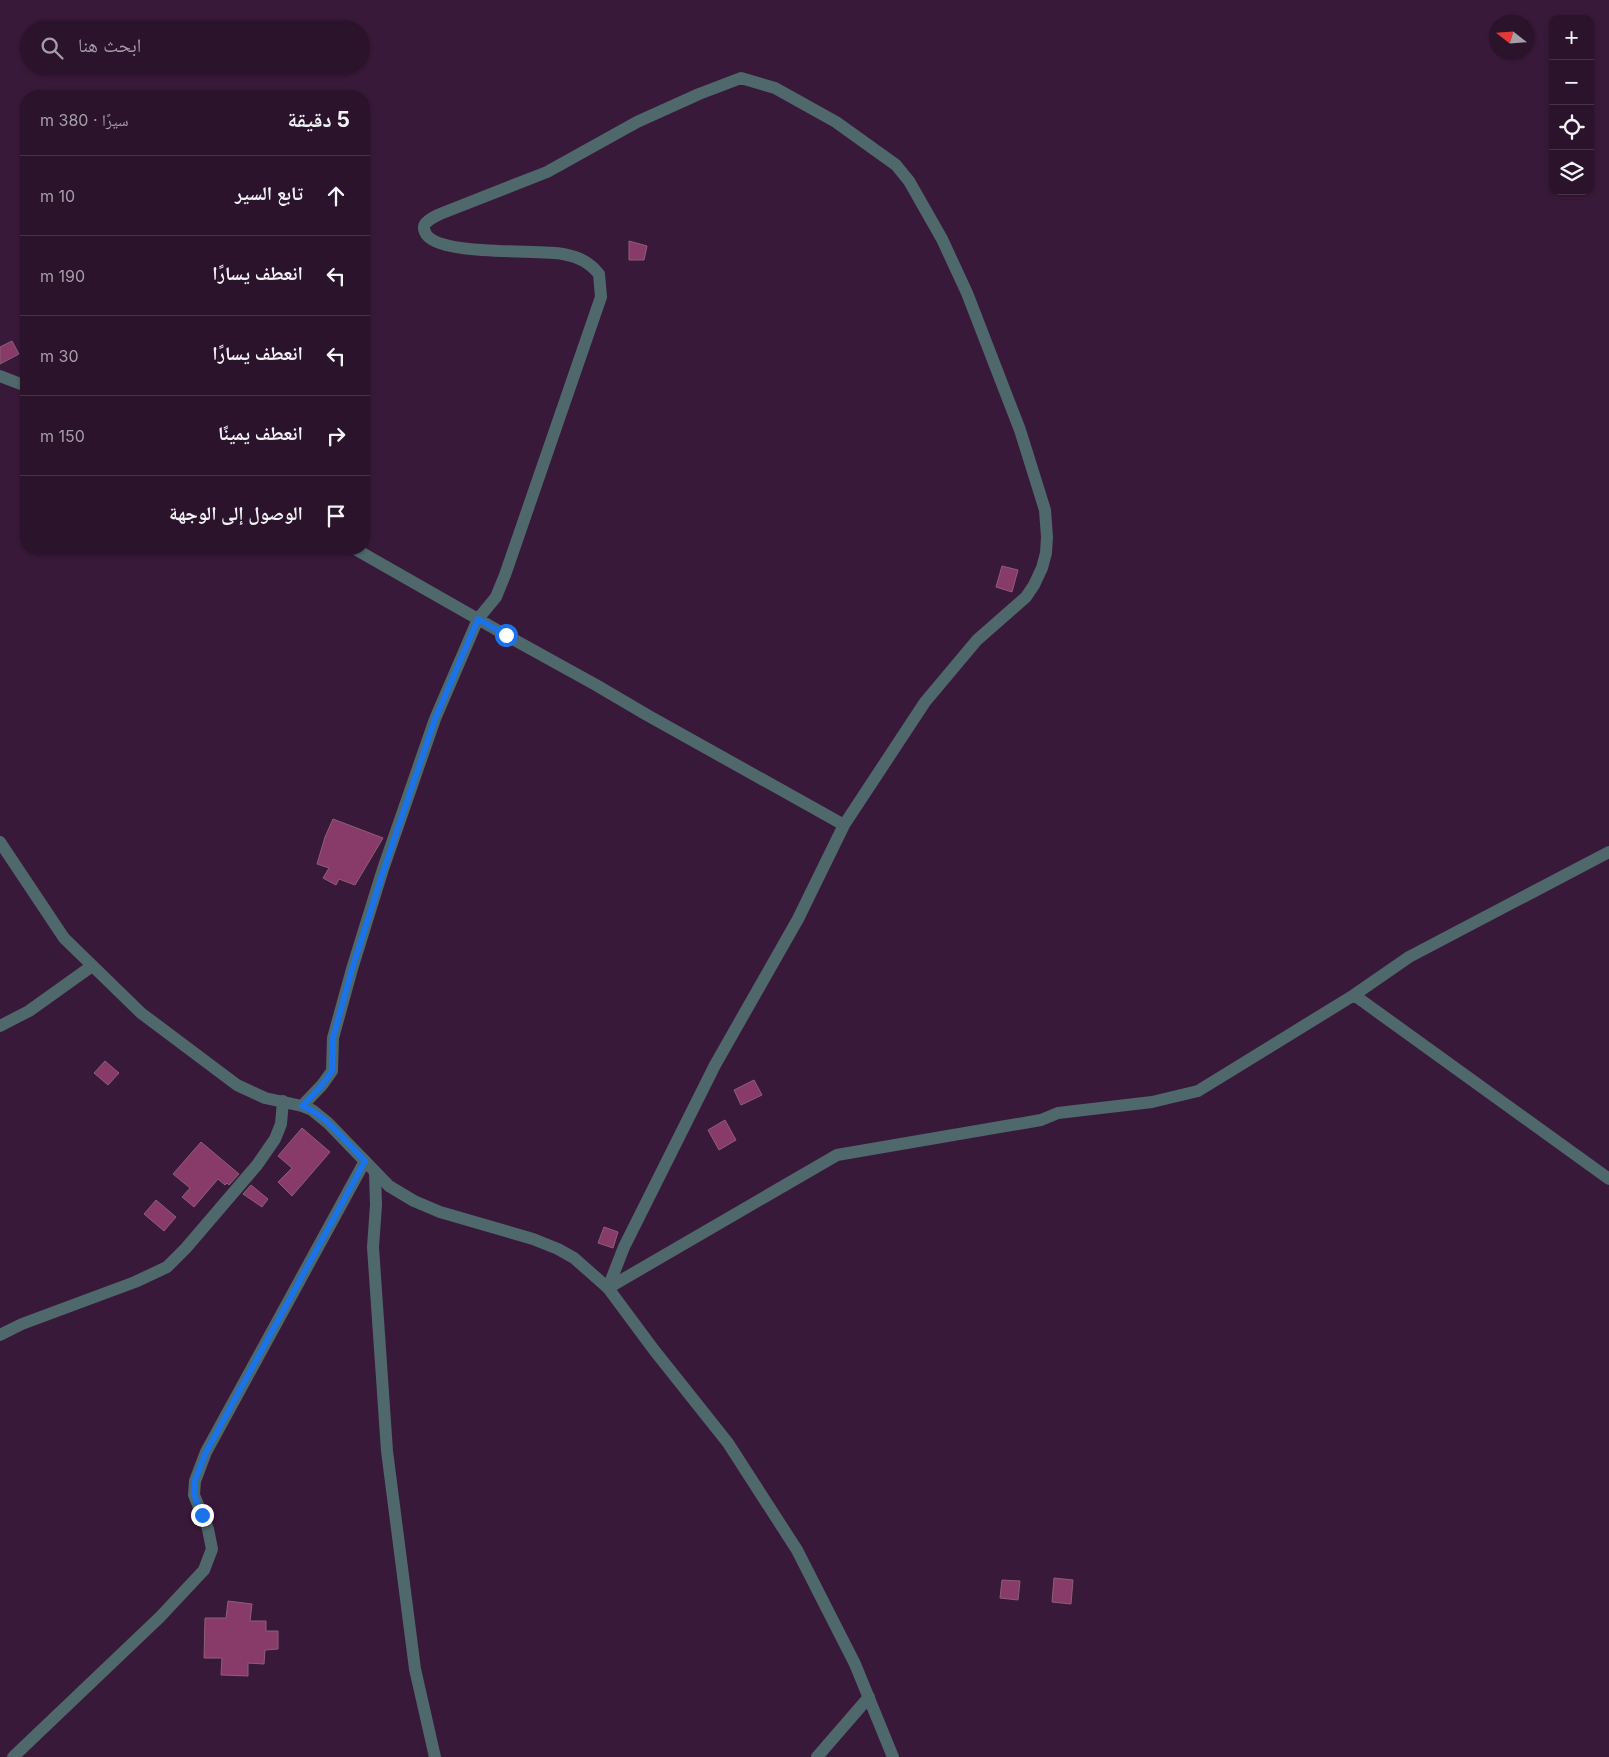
<!DOCTYPE html>
<html lang="ar">
<meta charset="utf-8">
<style>
body{margin:0;font-family:Inter,"Noto Naskh Arabic",sans-serif;background:#372037;color:#f1f3f6;direction:rtl}
.controls{position:absolute;right:15px;top:15px;display:grid;overflow:hidden;border-radius:10px;box-shadow:0 1px 4px #0004}
.controls button{width:45px;height:45px;display:grid;place-items:center;padding:0;border:0;border-bottom:1px solid #473247;background:#2b132b;color:#f1f3f6;font:25px sans-serif}
.compass{position:absolute;left:1489px;top:15px;width:45px;height:45px;border-radius:50%;background:#2b132b;box-shadow:0 1px 4px #0004;rotate:287deg}
.stop{position:absolute;width:15px;height:15px;margin:-11px;border:4px solid #1a73e8;border-radius:50%;background:#fff}
.stop.end{background:#1a73e8;border-color:#fff;box-shadow:0 1px 5px #0008}
.list{margin:0;padding:0;list-style:none}
h2{display:flex;justify-content:space-between;align-items:center;height:65px;margin:0;padding:0 20px;font-size:21px}
h2 small{font-size:16px;font-weight:400;color:#a69ea9}
.list li{display:grid;grid-template-columns:32px 1fr auto;gap:15px;align-items:center;box-sizing:border-box;height:80px;padding:0 20px;border-top:1px solid #473247}
.list b{display:block;font-size:19px;white-space:nowrap}
.list em{font-size:16px;font-style:normal;color:#a69ea9}
.icon{flex:none;width:28px;height:28px;fill:none;stroke:currentColor;stroke-width:2;stroke-linecap:round;stroke-linejoin:round}
.map{position:relative;flex:none;width:1609px;height:1757px;overflow:hidden;direction:ltr}
.search{position:absolute;background:#2b132b;box-shadow:0 1px 4px #0004;left:20px;top:20px;width:350px;height:55px;display:flex;align-items:center;gap:12px;box-sizing:border-box;padding:0 18px;border-radius:28px;color:#a69ea9;font-size:19px}
.panel{position:absolute;background:#2b132b;box-shadow:0 1px 4px #0004;left:20px;top:90px;width:350px;height:465px;border-radius:20px;direction:rtl}
.map>svg:first-child{display:block}
.building{fill:#883b68;stroke:#8e5e78}
.lines{fill:none;stroke-linecap:round;stroke-linejoin:round}
.minor{stroke:#4e686c;stroke-width:12}
.tertiary{stroke:#4e686c;stroke-width:12}
.route{stroke:#1a73e8;stroke-width:6}
</style>
<div class="map">
<svg width="1609" height="1757" viewBox="0 0 1609 1757">
<rect width="100%" height="100%" fill="#391939"/>
<path class="building" d="M629 241 647 246 644 260H629Z
M12 341 19 354 0 364V347Z
M1002 566 1018 570 1012 592 996 587Z
M333 819 383 838 355 885 339 879 336 885 323 878 329 868 317 864 325 837Z
M105 1061 119 1073 108 1085 94 1073Z
M754 1080 762 1095 741 1105 734 1090Z
M725 1120 736 1140 719 1150 708 1130Z
M302 1128 330 1152 292 1196 278 1182 292 1168 278 1156Z
M201 1142 239 1174 229 1185 227 1183 225 1185 218 1179 194 1207 182 1197 190 1188 173 1174Z
M251 1185 268 1199 262 1207 243 1194Z
M156 1200 176 1217 164 1231 144 1214Z
M604 1227 618 1232 613 1248 598 1243Z
M1054 1578 1073 1580 1071 1604 1052 1602Z
M1002 1580 1020 1581 1018 1600 1000 1598Z
M228 1601 252 1604 250 1621H266V1631H278V1649L265 1650 264 1664 248 1663V1676L221 1675 222 1658H204L205 1618H226Z"/>
<g class="lines">
<path class="minor" d="M0 376 26 386
M355 549 520 643 596 685 647 715 844 825 798 919 715 1065 624 1247 608 1288
M1354 995 1609 1179
M0 1026 29 1011 92 966
M302 1106 322 1085 332 1071 333 1038 352 969 383 869 435 719 478 619 496 597 505 575 601 297 599 274C589 262 579 257 563 254 539 249 434 257 425 232 423 228 424 224 427 222 431 218 436 216 440 214L547 172 637 122 699 94 741 78 775 88 836 122 896 165 909 181 942 239 967 293 1020 430 1045 510 1047 537 1046 553 1042 568 1034 585 1026 597 977 640 925 702 844 825
M375 1172 376 1205 373 1247 387 1451 415 1669 435 1757
M608 1288 837 1155 1041 1120 1058 1113 1152 1102 1198 1091 1354 995 1409 957 1609 852
M0 1335 22 1324 135 1282 167 1267 186 1248 257 1165 275 1139 281 1124 283 1101
M13 1757 160 1617 204 1570 212 1549 208 1529 194 1495 195 1481 206 1452 365 1161
M817 1757 869 1697"/>
<path class="tertiary" d="M0 842 64 938 141 1013 237 1085 265 1098 302 1106 312 1110 328 1123 389 1186 414 1201 440 1212 533 1239 558 1249 574 1258 608 1288 654 1350 728 1443 797 1550 855 1664 893 1757"/>
</g>
<g class="lines">
<path class="route" d="M202 1515 194 1495 195 1480 206 1452 365 1161C346 1143 327 1115 302 1106L322 1085 332 1071 333 1038 352 969 384 869 435 719 478 619 506 635"/>
</g>
</svg>
<div class="controls">
<button>+</button>
<button>−</button>
<button><svg class="icon" aria-label="locate" viewBox="0 0 24 24"><circle cx="12" cy="12" r="6"/><path d="M12 2v4M12 18v4M2 12h4M18 12h4"/></svg></button>
<button><svg class="icon" aria-label="layers" viewBox="0 0 24 24"><path d="M12 4l9 5-9 5-9-5zM3 14l9 5 9-5"/></svg></button>
</div>
<svg class="compass" viewBox="-18 -18 36 36"><path d="M0-13l5 13h-10z" fill="#e53935"/><path d="M0 13l5-13h-10z" fill="#a69ea9"/></svg>
<div class="stop" style="left:506px;top:635px"></div>
<div class="stop end" style="left:202px;top:1515px"></div>
<div class="search"><svg class="icon" aria-label="search" viewBox="0 0 24 24"><circle cx="10" cy="10" r="6"/><path d="M15 15l6 6"/></svg>ابحث هنا</div>
<section class="panel">
<h2>5 دقيقة<small>سيرًا · 380 m</small></h2>
<ul class="list">
<li><svg class="icon" aria-label="ahead" viewBox="0 0 24 24"><path d="M12 20V5M6 11l6-6 6 6"/></svg><div><b>تابع السير</b></div><em>10 m</em></li>
<li><svg class="icon" aria-label="left" viewBox="0 0 24 24"><path d="M17 20v-9H6M10 6l-5 5 5 5"/></svg><div><b>انعطف يسارًا</b></div><em>190 m</em></li>
<li><svg class="icon" aria-label="left" viewBox="0 0 24 24"><path d="M17 20v-9H6M10 6l-5 5 5 5"/></svg><div><b>انعطف يسارًا</b></div><em>30 m</em></li>
<li><svg class="icon" aria-label="right" viewBox="0 0 24 24"><path d="M7 20v-9h11M14 6l5 5-5 5"/></svg><div><b>انعطف يمينًا</b></div><em>150 m</em></li>
<li><svg class="icon" aria-label="arrive" viewBox="0 0 24 24"><path d="M6 21V4h12l-3 4 3 4H6"/></svg><div><b>الوصول إلى الوجهة</b></div></li>
</ul>
</section>
</div>
